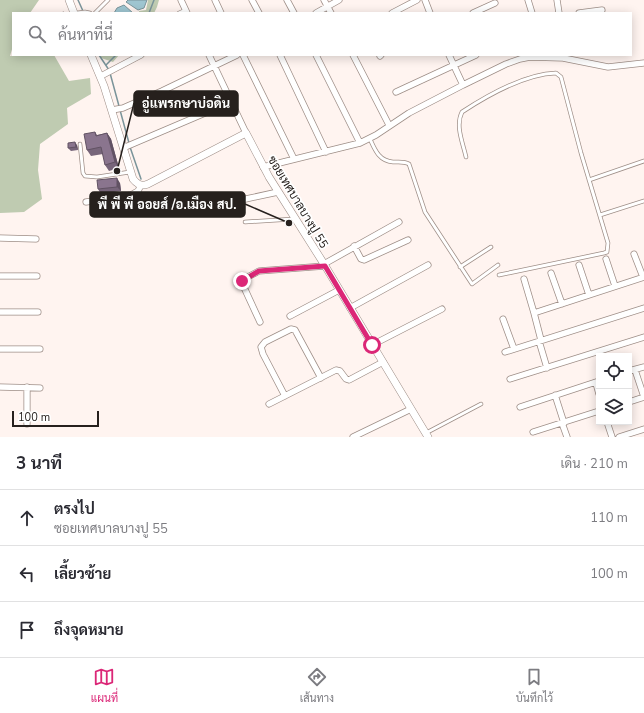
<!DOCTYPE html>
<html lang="th">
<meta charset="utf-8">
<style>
body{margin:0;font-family:"Nunito Sans",Sarabun,sans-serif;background:#f7f7f7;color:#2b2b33}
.controls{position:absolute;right:12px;bottom:12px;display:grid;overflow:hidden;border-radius:0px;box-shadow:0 2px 10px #0003}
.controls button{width:36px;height:36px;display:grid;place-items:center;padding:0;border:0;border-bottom:1px solid #e1e1e2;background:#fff;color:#2b2b33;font:20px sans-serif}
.scale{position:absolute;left:12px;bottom:10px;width:87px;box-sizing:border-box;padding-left:4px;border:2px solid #26201d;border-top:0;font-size:11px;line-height:14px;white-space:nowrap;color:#26201d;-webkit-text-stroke:3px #fff;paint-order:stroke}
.stop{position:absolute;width:12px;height:12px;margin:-9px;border:3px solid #db2777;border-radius:50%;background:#fff}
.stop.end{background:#db2777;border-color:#fff;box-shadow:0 1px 4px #0008}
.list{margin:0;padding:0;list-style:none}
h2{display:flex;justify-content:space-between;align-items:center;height:52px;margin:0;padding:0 16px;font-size:17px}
h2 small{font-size:13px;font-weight:400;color:#7c7c81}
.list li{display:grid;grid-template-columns:26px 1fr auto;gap:12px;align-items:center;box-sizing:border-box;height:56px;padding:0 16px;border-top:1px solid #e1e1e2}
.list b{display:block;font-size:15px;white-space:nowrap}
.list p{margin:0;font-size:13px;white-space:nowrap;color:#7c7c81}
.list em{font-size:13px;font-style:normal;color:#7c7c81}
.icon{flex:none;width:22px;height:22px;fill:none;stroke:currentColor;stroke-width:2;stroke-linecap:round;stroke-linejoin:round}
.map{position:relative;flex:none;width:644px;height:437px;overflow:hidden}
.search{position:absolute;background:#fff;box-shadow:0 2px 10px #0003;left:12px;right:12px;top:12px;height:44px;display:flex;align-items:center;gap:10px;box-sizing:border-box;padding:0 14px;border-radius:0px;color:#7c7c81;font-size:15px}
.sheet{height:220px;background:#fff}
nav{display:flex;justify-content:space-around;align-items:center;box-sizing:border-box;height:56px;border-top:1px solid #e1e1e2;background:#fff;font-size:11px;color:#7c7c81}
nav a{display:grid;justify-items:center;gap:2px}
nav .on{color:#db2777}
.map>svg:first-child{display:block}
.green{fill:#bfcbb1}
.water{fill:#9ec5d0;stroke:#7a949a}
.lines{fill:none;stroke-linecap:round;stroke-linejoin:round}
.stream{stroke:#7a949a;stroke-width:1.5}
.service-casing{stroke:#9e8e87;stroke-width:4.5}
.minor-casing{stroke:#9e8e87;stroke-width:7}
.tertiary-casing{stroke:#9e8e87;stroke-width:8}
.path{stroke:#8a827f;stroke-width:1;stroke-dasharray:3 3;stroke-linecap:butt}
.service{stroke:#fff;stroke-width:3}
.minor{stroke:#fff;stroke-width:5.5}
.tertiary{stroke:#fff;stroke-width:7}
.wall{fill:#77657a}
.shaded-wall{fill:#615263}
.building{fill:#8a758e;stroke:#615263}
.route{stroke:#db2777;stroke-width:5}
.labels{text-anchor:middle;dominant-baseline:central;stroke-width:3.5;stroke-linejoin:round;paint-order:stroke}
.street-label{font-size:12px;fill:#26201d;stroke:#fff}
.leader{fill:none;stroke:#26201d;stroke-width:1.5}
.callout-dot{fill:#26201d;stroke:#fff;stroke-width:1.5}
.callout{fill:#26201d;stroke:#26201d;stroke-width:1.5}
.callout-label{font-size:13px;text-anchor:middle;font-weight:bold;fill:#fff}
</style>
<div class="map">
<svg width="644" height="437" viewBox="0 0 644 437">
<rect width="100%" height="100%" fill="#fff4f0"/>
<path class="green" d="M0 0H39L30 13H13V46L10 56 54 55 69 81 90 78 91 94 67 108 68 124 40 144 38 170 42 199 24 212 0 213Z
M148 0H159L157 7 154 13H139V11L146 10Z
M101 55H119L113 62 101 58Z"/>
<path class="water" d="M128 0H147L144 8 138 10 126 2Z
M124 5 133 13H114L117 8Z"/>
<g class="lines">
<path class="stream" d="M78 0 83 11
M149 13 154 0
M99 55 109 70
M106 65 116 55
M110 73 119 106
M120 110 129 143
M130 147 141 179"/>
<g class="service-casing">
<path id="service" d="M77 13 85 12 90 13
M95 13 108 0
M179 13 186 10
M370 139C375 150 379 161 393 162 399 162 404 161 409 164L425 212 472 284 498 265
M80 144 83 173 85 176 97 177 130 172
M466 157C463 143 455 126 462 112 488 95 525 74 556 73L561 77 581 153 608 243 607 252 604 253 499 275
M589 180 644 161
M600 215 644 201
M245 222 294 219
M460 267 491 247
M426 433 481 404"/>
</g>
<g class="minor-casing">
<path id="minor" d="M181 0 187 13
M215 0 221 13
M252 0 259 13
M287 0 294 13
M324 0 331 13
M425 0 430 13
M528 0 532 13
M557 0 559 13
M316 13 339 0
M392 13 417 0
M473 13 495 3
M579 13 602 10
M209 55 246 133
M243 55 294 159
M280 55 326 152
M316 55 360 143
M353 55 389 125
M449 55 463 85
M380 56 381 55
M101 76 141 55
M396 92 476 55
M112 110 123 108 162 91 237 55
M123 148 231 102
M263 167 360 143 376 135 409 113 463 85 506 64 520 59 530 57 563 58 608 67 644 63
M241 200 278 192
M86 202 131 195 138 191 141 185
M0 238 36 239
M354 246 361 259 364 260 408 240
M634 254 643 277
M606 259 615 286
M324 264 399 222
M579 265 589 295
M551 273 562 304
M0 276H37
M524 279 534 313
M350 308 428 265
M0 312H38
M290 316 339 290
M503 319 514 349
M260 322 242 283 244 279 259 271 325 266
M541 340 534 313 644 277
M539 341 547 368
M372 345 442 309
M0 349H40
M505 352 644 308
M635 370 644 397
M629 371 644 367
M510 379 644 337
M596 383 599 394
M0 387 40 388
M27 387V424
M555 395 564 423
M285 396 263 354 261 347 265 342 291 329 295 330 321 378
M629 402 644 397
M269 404 336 370 340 371 346 379 349 380 383 362
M520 407 599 381
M607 422 612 437
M562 423 567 437
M533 432 599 411
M353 437 411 409
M619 437 644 429"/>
</g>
<g class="tertiary-casing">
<path id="tertiary" d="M69 0 74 13
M91 55 104 86 133 179C137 184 141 187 148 184L246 133 269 177 324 264 428 437"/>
</g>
<path class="path" d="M61 13 66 11"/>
<use href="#service" class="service"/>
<use href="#minor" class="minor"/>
<use href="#tertiary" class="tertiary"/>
</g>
<path class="wall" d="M95 132 97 135 107 133 111 139 119 168 109 171 105 165 103 154 91 156 87 150Z
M77 145 78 150 71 151 68 148Z
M120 183 121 191 101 194 98 189Z"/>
<path class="shaded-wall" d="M107 133 111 139 119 168 115 162Z
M75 142 77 145 78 150 76 147Z
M117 178 120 183 121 191 117 187Z"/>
<path class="building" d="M95 132 96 136 107 133 115 162 105 165 101 147 87 150 84 134Z
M75 142 76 147 68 148V143Z
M117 178V187L98 189 97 180Z"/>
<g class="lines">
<path class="route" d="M242 281 259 271 325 266 372 345"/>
</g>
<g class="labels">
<g class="street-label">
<text transform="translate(298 202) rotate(59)">ซอยเทศบาลบางปู 55</text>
</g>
</g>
<path class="leader" d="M117 171L134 103M289 223L245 204"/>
<g class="callout-dot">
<circle cx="117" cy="171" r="4"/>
<circle cx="289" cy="223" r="4"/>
</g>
<g class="callout">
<rect x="134" y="91" width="104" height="25" rx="4"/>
<rect x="90" y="192" width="155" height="25" rx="4"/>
</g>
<g class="callout-label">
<text x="186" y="108">อู่แพรกษาบ่อดิน</text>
<text x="167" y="209">พี พี พี ออยส์ /อ.เมือง สป.</text>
</g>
</svg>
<div class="controls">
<button><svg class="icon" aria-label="locate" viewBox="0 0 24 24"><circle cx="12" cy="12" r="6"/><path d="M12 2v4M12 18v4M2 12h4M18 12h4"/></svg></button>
<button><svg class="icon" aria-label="layers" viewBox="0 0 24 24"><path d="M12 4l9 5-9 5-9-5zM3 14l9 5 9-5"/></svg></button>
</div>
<div class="scale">100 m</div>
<div class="stop" style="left:372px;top:345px"></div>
<div class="stop end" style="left:242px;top:281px"></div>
<div class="search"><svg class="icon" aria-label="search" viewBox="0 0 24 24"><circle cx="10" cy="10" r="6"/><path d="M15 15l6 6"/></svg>ค้นหาที่นี่</div>
</div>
<section class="sheet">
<h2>3 นาที<small>เดิน · 210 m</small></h2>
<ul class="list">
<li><svg class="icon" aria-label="ahead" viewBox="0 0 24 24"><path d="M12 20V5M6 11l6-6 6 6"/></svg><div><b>ตรงไป</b><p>ซอยเทศบาลบางปู 55</p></div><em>110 m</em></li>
<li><svg class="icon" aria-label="left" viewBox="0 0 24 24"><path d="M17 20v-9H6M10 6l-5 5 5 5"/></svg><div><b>เลี้ยวซ้าย</b></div><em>100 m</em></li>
<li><svg class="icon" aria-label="arrive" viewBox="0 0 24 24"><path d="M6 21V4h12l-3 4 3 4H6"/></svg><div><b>ถึงจุดหมาย</b></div></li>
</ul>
</section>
<nav>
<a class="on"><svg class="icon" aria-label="map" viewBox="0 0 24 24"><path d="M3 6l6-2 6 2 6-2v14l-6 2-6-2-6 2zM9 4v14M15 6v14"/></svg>แผนที่</a>
<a><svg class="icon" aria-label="directions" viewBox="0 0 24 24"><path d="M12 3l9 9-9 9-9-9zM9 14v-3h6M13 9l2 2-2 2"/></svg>เส้นทาง</a>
<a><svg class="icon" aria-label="saved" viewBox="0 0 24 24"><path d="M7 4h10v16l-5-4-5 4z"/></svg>บันทึกไว้</a>
</nav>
